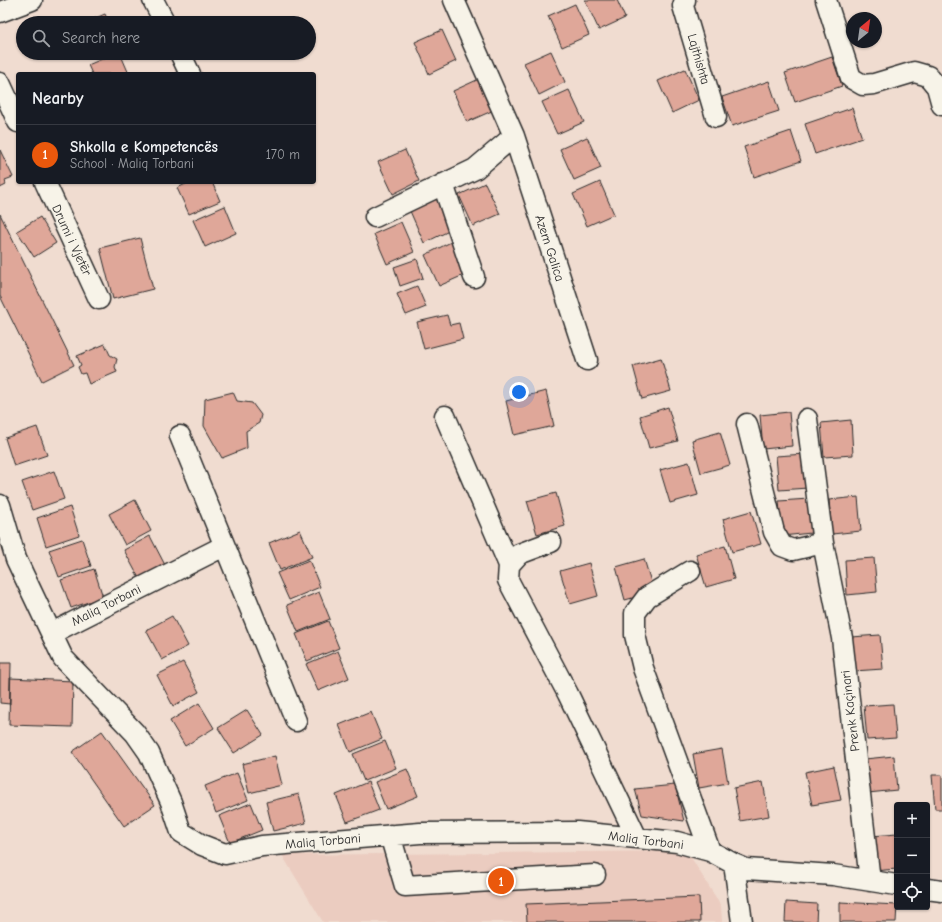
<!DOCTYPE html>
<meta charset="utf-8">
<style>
body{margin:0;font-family:"Comic Neue",sans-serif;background:#20242c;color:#f1f3f6}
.controls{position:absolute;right:12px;bottom:12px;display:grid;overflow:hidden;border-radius:4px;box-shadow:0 1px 3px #0004}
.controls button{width:36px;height:36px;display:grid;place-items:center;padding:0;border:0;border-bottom:1px solid #363941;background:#171b24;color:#f1f3f6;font:20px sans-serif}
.compass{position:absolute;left:846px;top:12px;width:36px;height:36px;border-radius:50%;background:#171b24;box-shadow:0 1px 3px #0004;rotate:29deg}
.you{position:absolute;left:519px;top:392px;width:14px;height:14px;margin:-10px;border:3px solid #fff;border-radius:50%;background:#1a73e8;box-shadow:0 0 0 6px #1a73e833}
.badge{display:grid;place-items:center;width:26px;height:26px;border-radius:50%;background:#ea580c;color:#fff;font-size:13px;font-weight:700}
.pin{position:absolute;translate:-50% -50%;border:2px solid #fff;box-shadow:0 1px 4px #0006}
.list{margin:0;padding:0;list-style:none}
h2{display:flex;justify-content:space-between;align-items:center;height:52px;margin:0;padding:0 16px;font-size:17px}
h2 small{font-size:13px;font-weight:400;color:#9ea1a6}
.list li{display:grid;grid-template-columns:26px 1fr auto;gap:12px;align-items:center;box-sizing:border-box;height:60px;padding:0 16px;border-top:1px solid #363941}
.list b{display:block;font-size:15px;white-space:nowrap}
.list p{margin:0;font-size:13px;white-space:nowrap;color:#9ea1a6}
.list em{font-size:13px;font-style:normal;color:#9ea1a6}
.icon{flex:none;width:22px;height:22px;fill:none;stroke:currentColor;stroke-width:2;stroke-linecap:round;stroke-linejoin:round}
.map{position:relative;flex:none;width:942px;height:922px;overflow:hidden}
.search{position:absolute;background:#171b24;box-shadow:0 1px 3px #0004;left:16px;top:16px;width:300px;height:44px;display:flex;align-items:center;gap:10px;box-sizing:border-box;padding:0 14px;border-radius:22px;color:#9ea1a6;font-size:15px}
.panel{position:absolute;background:#171b24;box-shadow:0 1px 3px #0004;left:16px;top:72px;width:300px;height:112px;border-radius:4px}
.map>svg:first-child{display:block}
.built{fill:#ebccc0}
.building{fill:#dfa799;stroke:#2b2b2b}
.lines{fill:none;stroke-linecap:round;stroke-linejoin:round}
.minor-casing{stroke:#2b2b2b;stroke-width:23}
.minor{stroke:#f7f3e8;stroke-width:20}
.labels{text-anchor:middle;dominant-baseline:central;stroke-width:3;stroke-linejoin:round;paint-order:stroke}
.street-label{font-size:13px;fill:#2b2b2b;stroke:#f7f3e8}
</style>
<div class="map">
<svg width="942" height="922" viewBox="0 0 942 922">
<rect width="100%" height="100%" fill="#f0dcd0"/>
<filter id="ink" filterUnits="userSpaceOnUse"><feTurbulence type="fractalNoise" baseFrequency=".025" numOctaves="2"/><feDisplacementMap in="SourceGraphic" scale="8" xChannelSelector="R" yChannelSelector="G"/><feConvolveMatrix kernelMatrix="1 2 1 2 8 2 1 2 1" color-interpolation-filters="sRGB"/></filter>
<g filter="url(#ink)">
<path class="built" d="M687 851 721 906 722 922H323L282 855Z"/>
<path class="building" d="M585 0H617L625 18 599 30Z
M575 4 589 35 562 47 548 16Z
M105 14 109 23H84Z
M442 30 456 61 429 74 415 42Z
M551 51 565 82 539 95 524 63Z
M116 53H120L129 74H92L88 65Z
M832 57 842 86 795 102 785 73Z
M685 69 699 100 672 113 658 81Z
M479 79 494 110 467 122 453 91Z
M769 81 779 111 732 126 722 97Z
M569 90 584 122 557 134 542 102Z
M852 108 862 138 815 154 805 124Z
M791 131 801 161 754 177 744 147Z
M587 137 601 168 574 180 560 149Z
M0 150 13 177 5 180 6 185 0 188Z
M405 150 419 181 393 194 378 162Z
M190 182H212L220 201 189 214 177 188Z
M600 182 614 214 587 226 573 194Z
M485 183 500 214 473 226 459 195Z
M437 199 451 230 424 243 410 211Z
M225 206 236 233 205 247 193 220Z
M0 214 74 365 42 381 0 296Z
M40 217 56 243 34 257 17 231Z
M401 222 414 252 387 264 374 234Z
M140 238 153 289 113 299 100 248Z
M451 242 466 274 439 286 425 255Z
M417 259 423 278 400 286 394 267Z
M417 286 426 307 406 315 397 294Z
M447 315 450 325 459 323 463 339 424 349 417 322Z
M105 344 110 355 117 359 115 367 117 372 89 384 85 373 81 374 78 367 81 365 77 356Z
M661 358 671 391 642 399 633 366Z
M546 391 554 426 514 435 506 401Z
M233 392 237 401 252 403 261 415 259 423 246 431 247 448 222 458 204 426 205 399Z
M668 407 678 441 649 448 640 416Z
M789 412 792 446 763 449 760 415Z
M851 420 853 455 824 457 821 423Z
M37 427 47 455 14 466 5 438Z
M720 432 730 465 701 473 692 440Z
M805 454 808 488 779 490 776 456Z
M689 462 698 495 670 503 660 470Z
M54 471 64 499 32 510 22 482Z
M556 493 565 526 537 534 527 501Z
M858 497 861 531 832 534 829 500Z
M809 499 811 533 782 536 779 501Z
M135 500 151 531 125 545 109 514Z
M70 507 79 535 46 546 37 518Z
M751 511 761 544 732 552 723 519Z
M300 530 312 557 280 570 269 543Z
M150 536 166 567 140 580 124 550Z
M82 539 91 566 59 577 49 550Z
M725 546 734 579 706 587 696 554Z
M874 558 877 592 847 595 845 560Z
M644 559 654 592 625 600 616 567Z
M309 560 320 587 289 600 277 573Z
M589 563 598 596 570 604 560 571Z
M94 569 103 597 71 608 61 580Z
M319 592 330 619 298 632 287 605Z
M172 616 188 646 162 660 146 630Z
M328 621 339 648 307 661 296 634Z
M880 635 883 669 854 671 851 637Z
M338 651 349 678 318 691 306 664Z
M183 662 199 692 173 706 157 675Z
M0 663H11L10 704 0 703Z
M10 678 73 681 72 727 9 725Z
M199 703 214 728 185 746 170 721Z
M893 704 896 738 867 740 864 706Z
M247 710 263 735 234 753 218 728Z
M371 712 382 739 350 752 339 725Z
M102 731 155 805 124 826 72 752Z
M385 741 396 768 364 781 353 754Z
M722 749 728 783 699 788 693 754Z
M275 756 282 785 249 793 242 764Z
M894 756 897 790 868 793 865 759Z
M834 766 841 800 812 805 805 772Z
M407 769 418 796 386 809 375 782Z
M237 773 248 800 216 813 205 786Z
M932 775H942V809H935Z
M368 782 379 810 347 822 336 795Z
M763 782 769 816 740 821 734 788Z
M675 785 684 821 642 815 635 789Z
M299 794 306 823 273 831 266 802Z
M251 803 262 830 230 843 219 816Z
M897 834V869L873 871 871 836Z
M699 897 700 922H527L526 904Z
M786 902 817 904 816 922H785Z
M840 902 897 905 896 922H840Z"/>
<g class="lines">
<g class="minor-casing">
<path id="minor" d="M153 0 165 23
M685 0 683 6 716 117
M826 0 851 78 863 85 874 84 914 72 928 76 937 87 942 105
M0 12 32 0
M180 53 190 74
M0 83 18 122
M514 136 587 360
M45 182 99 299
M443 184 474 277
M375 217 475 169 514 136 454 0
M445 416 509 565
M807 419 823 543 842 638 870 881
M747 424 774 532 782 546 793 550 823 543
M180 436 296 721
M0 505 16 559 63 658 135 733 149 753 171 802 181 832 202 845 225 854 262 846 420 833 577 832 677 842 710 851 734 864 746 869 833 875 897 885
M551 542 519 554 509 565 508 580 568 694 637 838
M690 571 647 597 635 613V635L643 668 710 851
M52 633 224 546
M390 835 405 886 595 875
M734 864 742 922
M927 889 942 891"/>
</g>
<use href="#minor" class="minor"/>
</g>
</g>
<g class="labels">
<g class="street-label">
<text transform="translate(699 59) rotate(74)">Lajthishta</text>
<text transform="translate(72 240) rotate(65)">Drumi i Vjetër</text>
<text transform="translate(550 248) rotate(72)">Azem Galica</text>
<text transform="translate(106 605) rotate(-27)">Maliq Torbani</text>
<text transform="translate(850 711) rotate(-97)">Prenk Kaçinari</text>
<text transform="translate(646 840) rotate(7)">Maliq Torbani</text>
<text transform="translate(323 841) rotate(-5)">Maliq Torbani</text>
</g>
</g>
</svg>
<div class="controls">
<button>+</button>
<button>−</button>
<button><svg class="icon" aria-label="locate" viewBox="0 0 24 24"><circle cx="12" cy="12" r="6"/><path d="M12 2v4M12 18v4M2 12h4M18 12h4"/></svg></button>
</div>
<svg class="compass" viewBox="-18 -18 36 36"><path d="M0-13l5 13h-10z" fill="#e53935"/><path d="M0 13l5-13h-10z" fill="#9ea1a6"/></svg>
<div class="you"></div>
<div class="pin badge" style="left:501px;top:881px">1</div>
<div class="search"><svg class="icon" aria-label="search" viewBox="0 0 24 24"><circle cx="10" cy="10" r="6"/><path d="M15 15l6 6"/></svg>Search here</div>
<section class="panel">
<h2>Nearby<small></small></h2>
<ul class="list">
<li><span class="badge">1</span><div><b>Shkolla e Kompetencës</b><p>School · Maliq Torbani</p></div><em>170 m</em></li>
</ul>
</section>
</div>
